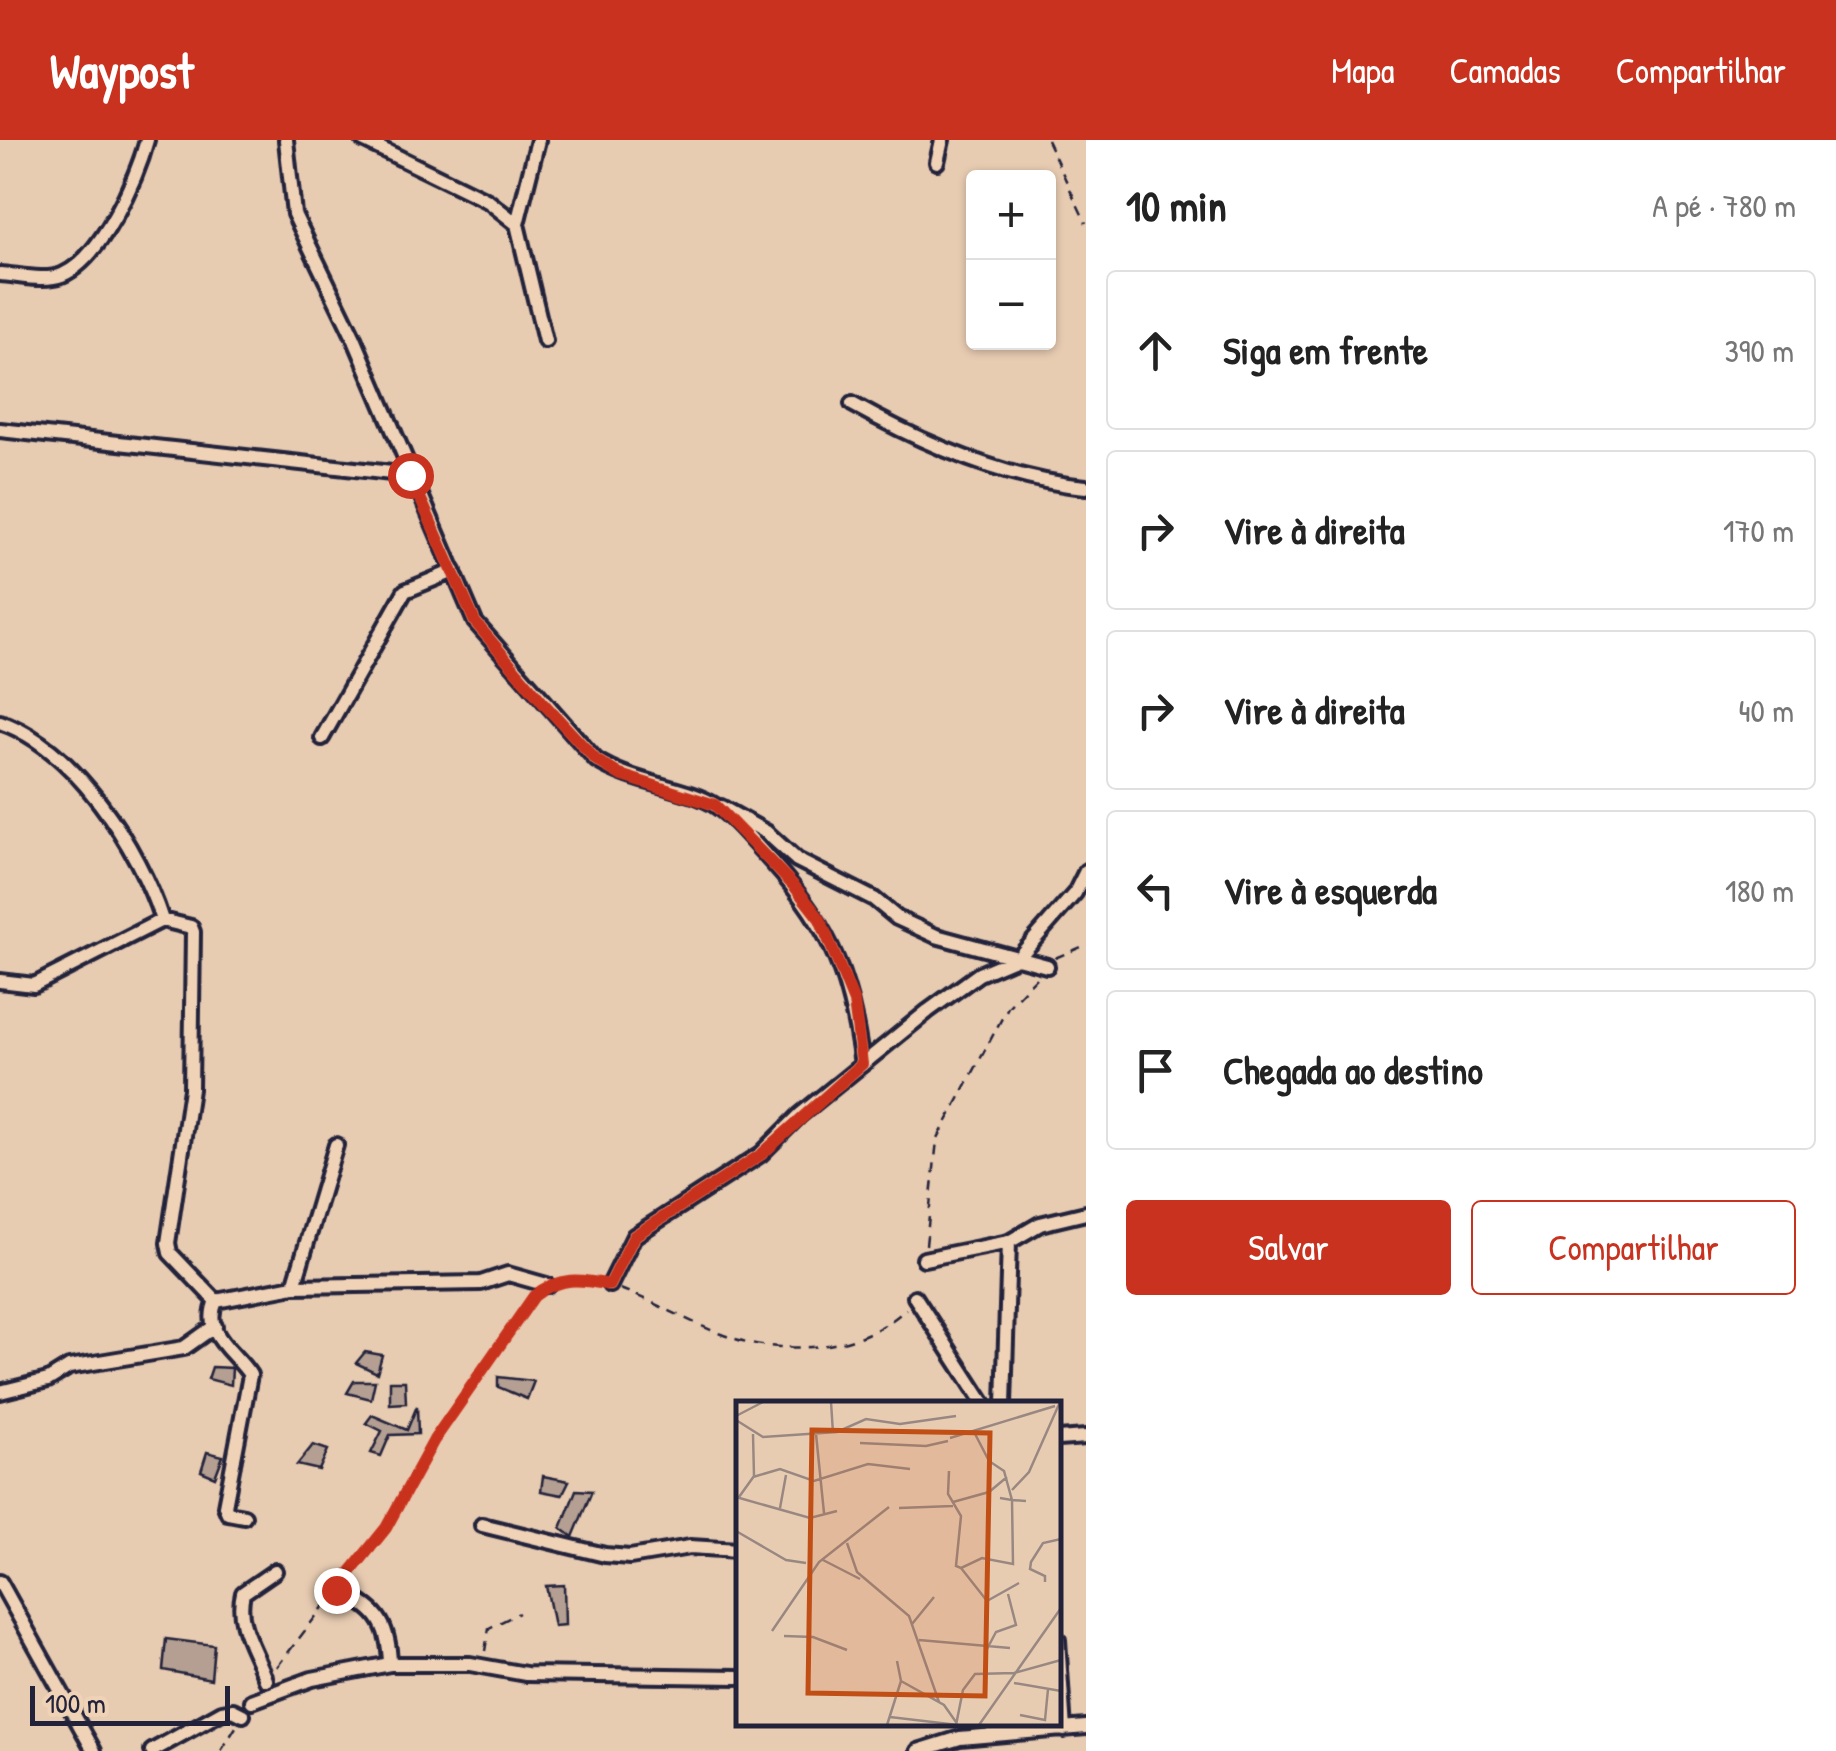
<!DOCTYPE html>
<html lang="pt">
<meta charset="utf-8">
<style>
body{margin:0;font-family:"Patrick Hand",sans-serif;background:#f2f2f2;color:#222}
.controls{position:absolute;right:30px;top:30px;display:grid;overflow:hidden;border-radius:10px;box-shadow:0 2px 8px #0004}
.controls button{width:90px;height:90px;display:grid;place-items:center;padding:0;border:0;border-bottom:2px solid #e0e0e0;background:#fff;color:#222;font:50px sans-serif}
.scale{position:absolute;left:30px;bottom:25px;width:200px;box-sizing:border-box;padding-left:10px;border:5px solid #22223b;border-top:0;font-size:28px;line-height:35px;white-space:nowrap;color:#22223b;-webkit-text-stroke:8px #f0d3b7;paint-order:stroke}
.stop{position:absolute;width:30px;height:30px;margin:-22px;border:8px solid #c8321e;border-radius:50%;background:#fff}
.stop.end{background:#c8321e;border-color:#fff;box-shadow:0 2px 10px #0008}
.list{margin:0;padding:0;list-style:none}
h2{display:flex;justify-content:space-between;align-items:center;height:130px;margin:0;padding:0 40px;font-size:42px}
h2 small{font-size:32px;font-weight:400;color:#767676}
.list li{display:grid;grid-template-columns:65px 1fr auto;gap:30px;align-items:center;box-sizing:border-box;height:160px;margin:0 20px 20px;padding:0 20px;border:2px solid #e0e0e0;border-radius:10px}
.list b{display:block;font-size:38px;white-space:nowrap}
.list em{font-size:32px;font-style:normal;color:#767676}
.actions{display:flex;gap:20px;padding:30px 40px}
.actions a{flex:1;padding:22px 0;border:2px solid #c8321e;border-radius:10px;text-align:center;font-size:35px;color:#c8321e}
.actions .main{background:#c8321e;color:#fff}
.icon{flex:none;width:55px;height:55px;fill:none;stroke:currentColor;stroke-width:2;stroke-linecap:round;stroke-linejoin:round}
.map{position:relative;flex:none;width:1086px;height:1611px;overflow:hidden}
header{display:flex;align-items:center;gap:60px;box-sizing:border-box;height:140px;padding:0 50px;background:#c8321e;color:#fff}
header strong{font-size:48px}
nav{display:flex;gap:55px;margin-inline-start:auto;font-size:35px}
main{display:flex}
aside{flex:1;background:#fff}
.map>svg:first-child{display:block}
.building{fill:#b49f92;stroke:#22223b;stroke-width:2.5}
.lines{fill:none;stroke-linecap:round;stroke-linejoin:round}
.minor-casing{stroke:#22223b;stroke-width:20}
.path{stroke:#22223b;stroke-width:2.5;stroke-dasharray:10 8;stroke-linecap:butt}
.minor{stroke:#f0d3b7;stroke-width:12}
.route{stroke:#c8321e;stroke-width:12}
.inset-road{fill:none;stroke:#998882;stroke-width:2.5}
.view{fill:#c04e15;fill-opacity:0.15;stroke:#c04e15;stroke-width:5}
.inset-edge{fill:none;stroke:#22223b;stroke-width:5}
</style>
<header>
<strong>Waypost</strong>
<nav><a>Mapa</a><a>Camadas</a><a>Compartilhar</a></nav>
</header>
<main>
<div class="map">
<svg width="1086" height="1611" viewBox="0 0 1086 1611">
<rect width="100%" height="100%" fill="#e8ccb2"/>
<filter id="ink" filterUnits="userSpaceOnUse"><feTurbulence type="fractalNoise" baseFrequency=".01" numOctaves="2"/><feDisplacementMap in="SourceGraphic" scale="20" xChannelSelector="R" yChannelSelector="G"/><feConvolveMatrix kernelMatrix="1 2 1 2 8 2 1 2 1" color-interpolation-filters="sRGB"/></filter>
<g filter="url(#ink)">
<path class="building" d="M365 1212 382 1215 377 1233 356 1223Z
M212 1227 232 1228 231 1245 208 1239Z
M498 1237 534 1241 527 1259 498 1247Z
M354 1241H375L371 1259 347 1253Z
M390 1241H405L406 1263 390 1264Z
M417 1266 418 1294 390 1295 381 1316 371 1313 382 1291 366 1283 372 1275 407 1290Z
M313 1305 328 1310 319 1330 297 1325Z
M207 1312 223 1316 215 1337 201 1331Z
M543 1336 569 1341 562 1355 541 1351Z
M576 1350 592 1351 573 1397 561 1388Z
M564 1445 565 1485 554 1486 546 1446Z
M166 1499 214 1505 211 1539 163 1530Z"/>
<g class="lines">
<g class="minor-casing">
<path id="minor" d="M286 0 294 74 354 198 475 482 596 620C633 644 688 647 716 666 733 677 747 695 760 709 827 781 849 827 862 925
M363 0 488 61 517 84 545 201
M937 22 942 0
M517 84 538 0
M0 134C18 135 44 142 62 135 101 119 137 38 147 0
M852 264C922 303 1006 340 1086 347
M0 290 410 335
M0 582C74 607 139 708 162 780L34 845 0 841
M322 598 405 451 454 431
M721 667 766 692 797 720 874 759 897 778 936 796 1047 826
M162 780 191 787 193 792 191 949 168 1103 170 1113 216 1161
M924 1119 1009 1102 1040 1084 1086 1073
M610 1145 634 1096 761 1014 800 975 928 871 979 834 1019 817 1075 753 1086 731
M294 1146 336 1005
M915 1157 984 1264
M216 1161 294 1146 481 1143 508 1134 547 1145
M216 1161C201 1195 236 1212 250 1235L225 1366 228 1373 244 1376
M0 1252 48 1240 69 1227 184 1208 215 1186
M1004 1264 1009 1102
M1058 1299 1086 1297
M482 1385 605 1415 630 1417 690 1407 738 1410
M0 1442 94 1611
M336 1450C375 1466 389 1481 390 1524
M1058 1500 1064 1590
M266 1540C256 1510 235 1485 243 1453L275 1431
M252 1561 312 1539 390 1524H470L526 1534 738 1537
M152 1611 222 1572 233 1570 243 1575
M918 1611 960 1598 1086 1587"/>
</g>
<path class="path" d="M1047 0 1086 83
M1055 818 1086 805
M926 1105 937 1000 1008 867 1036 838
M557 1141 598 1143
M620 1149C655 1162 687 1181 721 1194 779 1217 860 1212 906 1169
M344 1439 386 1388 434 1300 534 1157
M485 1511 489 1488 519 1473
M277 1527 327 1462
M221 1611 236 1587"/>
<use href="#minor" class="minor"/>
</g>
</g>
<g class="lines" filter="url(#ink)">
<path class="route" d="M336 1450 386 1388 434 1300 534 1156C559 1136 580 1139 610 1145L634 1096 762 1014 862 924 854 862 820 779 795 747 715 665 620 635 596 620 545 565 475 482 410 335"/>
</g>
<g transform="translate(736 1261)">
<rect width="325" height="325" fill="#e8ccb2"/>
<path class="inset-road" d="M95 1 97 32M0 15 27 1M0 19 27 36 101 31 130 18 164 23 220 15M237 29 253 60 268 70 276 99 290 100M80 33 88 112M214 37 319 5M124 42 190 45 212 40M213 70 212 93 225 115 220 165 225 167M17 76 44 68 78 80 132 63 174 68M276 89 293 71 324 1M0 96 74 117 101 110M3 96 18 75 17 33M264 97 276 99 277 163 246 157 225 167 251 200 283 182M217 101 253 91 271 76M44 107 50 74M163 107 217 105M0 130 50 159 70 162M111 142 121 171 173 215 203 301M87 159 124 178M309 181V175L294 168 295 161 307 142 325 138M176 223 198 196M36 230 83 161 153 106M48 235 77 236 111 249M183 239 274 247M251 248 260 231 280 224 272 193M161 260 165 280 208 304 220 321M278 282 325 290M284 314 309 319 312 288M154 316 222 324M151 324 165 280M220 324 227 289 239 273 278 272 325 259M243 324 325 207"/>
<path class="view" d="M76 29 254 32 249 295 72 292Z"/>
<rect width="325" height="325" class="inset-edge"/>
</g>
</svg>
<div class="controls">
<button>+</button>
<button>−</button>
</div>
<div class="scale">100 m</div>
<div class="stop" style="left:410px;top:335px"></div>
<div class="stop end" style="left:336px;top:1450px"></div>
</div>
<aside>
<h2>10 min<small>A pé · 780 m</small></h2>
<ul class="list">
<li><svg class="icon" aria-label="ahead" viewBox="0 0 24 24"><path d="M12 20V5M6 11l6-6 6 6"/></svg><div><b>Siga em frente</b></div><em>390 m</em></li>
<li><svg class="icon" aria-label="right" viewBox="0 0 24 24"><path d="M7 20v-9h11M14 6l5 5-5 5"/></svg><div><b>Vire à direita</b></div><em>170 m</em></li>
<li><svg class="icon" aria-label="right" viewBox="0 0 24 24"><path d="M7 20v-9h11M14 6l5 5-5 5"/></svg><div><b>Vire à direita</b></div><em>40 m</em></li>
<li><svg class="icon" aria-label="left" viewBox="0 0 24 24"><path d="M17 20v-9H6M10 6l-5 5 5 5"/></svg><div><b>Vire à esquerda</b></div><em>180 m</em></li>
<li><svg class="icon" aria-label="arrive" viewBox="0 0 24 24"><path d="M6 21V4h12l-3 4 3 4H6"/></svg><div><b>Chegada ao destino</b></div></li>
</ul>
<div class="actions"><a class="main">Salvar</a><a>Compartilhar</a></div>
</aside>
</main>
